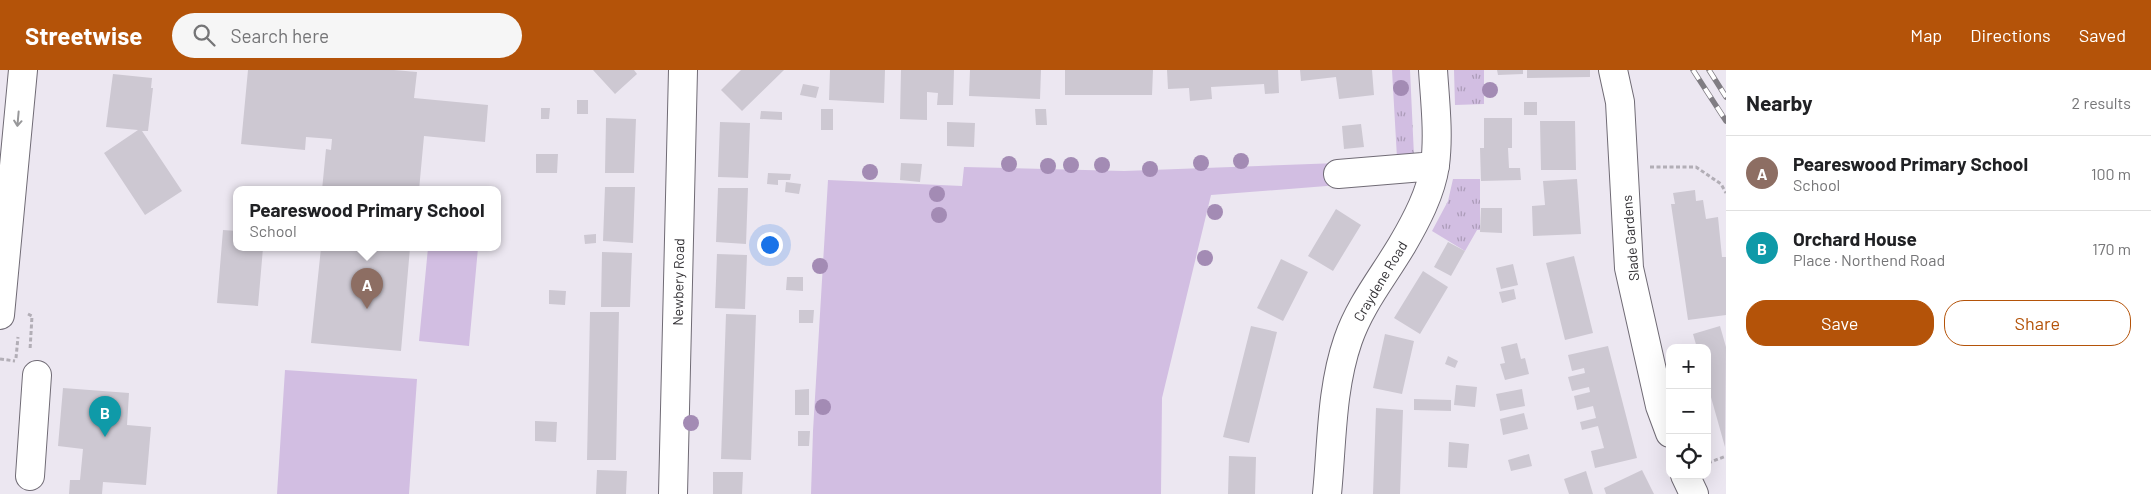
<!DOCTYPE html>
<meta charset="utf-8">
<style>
body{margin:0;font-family:Barlow,sans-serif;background:#f6f6f6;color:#202124}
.controls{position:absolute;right:15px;bottom:15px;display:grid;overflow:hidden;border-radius:10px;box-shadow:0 5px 20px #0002}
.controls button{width:45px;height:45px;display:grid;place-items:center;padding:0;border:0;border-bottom:1px solid #e0e0e0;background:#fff;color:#202124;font:25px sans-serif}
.you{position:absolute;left:769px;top:174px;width:18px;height:18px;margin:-12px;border:4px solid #fff;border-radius:50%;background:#1a73e8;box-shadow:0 0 0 8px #1a73e833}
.badge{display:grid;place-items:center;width:32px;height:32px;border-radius:50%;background:#b45309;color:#fff;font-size:16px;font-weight:700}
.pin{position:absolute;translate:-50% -41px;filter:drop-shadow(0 1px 2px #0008)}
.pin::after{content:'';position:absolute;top:26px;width:18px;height:15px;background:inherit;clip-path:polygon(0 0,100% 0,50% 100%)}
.popup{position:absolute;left:233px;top:116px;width:268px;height:65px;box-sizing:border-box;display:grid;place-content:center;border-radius:10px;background:#fff;filter:drop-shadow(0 1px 4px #0005);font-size:16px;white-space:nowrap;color:#757577}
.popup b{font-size:19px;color:#202124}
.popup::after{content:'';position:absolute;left:50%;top:100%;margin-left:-10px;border:10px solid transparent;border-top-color:#fff}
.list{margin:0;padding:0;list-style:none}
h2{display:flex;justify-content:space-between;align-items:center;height:65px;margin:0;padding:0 20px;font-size:21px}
h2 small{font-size:16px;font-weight:400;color:#757577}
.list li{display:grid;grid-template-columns:32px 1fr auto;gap:15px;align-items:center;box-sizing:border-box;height:75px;padding:0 20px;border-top:1px solid #e0e0e0}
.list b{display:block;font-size:19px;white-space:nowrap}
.list p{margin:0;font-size:16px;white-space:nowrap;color:#757577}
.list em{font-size:16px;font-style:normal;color:#757577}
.actions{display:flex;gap:10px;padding:15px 20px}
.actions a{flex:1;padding:11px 0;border:1px solid #b45309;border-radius:20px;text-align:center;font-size:18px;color:#b45309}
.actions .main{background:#b45309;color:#fff}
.icon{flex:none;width:28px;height:28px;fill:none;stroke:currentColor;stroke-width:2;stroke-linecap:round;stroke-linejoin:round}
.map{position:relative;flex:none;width:1726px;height:424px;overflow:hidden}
header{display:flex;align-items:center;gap:30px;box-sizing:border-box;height:70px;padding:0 25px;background:#b45309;color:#fff}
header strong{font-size:24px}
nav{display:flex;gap:28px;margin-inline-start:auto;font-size:18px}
.search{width:350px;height:45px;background:#f6f6f6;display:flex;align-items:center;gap:12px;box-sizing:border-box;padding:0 18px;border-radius:28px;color:#757577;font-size:19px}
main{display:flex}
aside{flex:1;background:#fff}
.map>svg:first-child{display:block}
.grass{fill:url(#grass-tufts)}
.green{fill:#d2bee2}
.building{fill:#cdc8d2}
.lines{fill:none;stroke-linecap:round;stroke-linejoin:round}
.minor-casing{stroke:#706b75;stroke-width:30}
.major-casing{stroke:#706b75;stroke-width:30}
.path{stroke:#b2aeb6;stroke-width:3;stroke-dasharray:4 2.5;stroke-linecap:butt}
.minor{stroke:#fff;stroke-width:28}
.major{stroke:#fff;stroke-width:28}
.rail-casing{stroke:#807d83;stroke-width:5.5}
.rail{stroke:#fff;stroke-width:4;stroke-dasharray:11;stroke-linecap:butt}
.tree{fill:#a38bb4}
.oneway{stroke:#98989a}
.labels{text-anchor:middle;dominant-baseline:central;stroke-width:4;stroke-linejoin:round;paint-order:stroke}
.street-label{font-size:14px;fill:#323034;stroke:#fff}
</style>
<header>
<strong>Streetwise</strong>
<div class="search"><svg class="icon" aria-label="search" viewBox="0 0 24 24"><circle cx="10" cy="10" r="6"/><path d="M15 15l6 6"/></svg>Search here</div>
<nav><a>Map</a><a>Directions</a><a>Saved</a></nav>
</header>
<main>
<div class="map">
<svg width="1726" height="424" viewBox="0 0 1726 424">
<defs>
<pattern id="grass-tufts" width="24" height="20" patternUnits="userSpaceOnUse" patternTransform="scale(1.25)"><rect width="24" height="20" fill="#d2bee2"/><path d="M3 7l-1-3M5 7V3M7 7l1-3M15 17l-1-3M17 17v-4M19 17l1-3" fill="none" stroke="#ab9bb8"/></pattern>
</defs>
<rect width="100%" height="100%" fill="#ece7f1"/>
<path class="grass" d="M1392 0H1410L1414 86 1397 88Z
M1454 0H1484V34L1455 35Z
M1453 109H1480V160H1477L1465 181 1432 161 1448 131Z"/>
<path class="green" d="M1338 93 1339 115 1211 125 1162 328 1161 424H811L813 361 828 110 962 116 964 97 1124 101Z
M428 178H478L469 276 419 271Z
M285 300 417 309 409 424H277Z"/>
<path class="building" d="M248 0H394L417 2 414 28 488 35 485 72 424 66 419 120H322L326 79 331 80 332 69 306 67 305 80 241 74Z
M593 0H634L637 4 615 24Z
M741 0H784L742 41 721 20Z
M830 0H885L884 33 829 30Z
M901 0H954L953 35H937L938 23 927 22V50L900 49Z
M970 0H1041L1040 29 969 26Z
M1065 0H1153L1152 25H1065Z
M1167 0H1278L1279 23 1265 24 1264 14 1211 17 1212 29 1190 31 1189 18 1168 19Z
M1300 0H1372L1374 25 1339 29 1336 7 1301 11Z
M1497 0H1523V4L1498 5Z
M1527 0H1590V7L1527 8Z
M113 4 152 8 151 18H153L148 61H142L182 121 145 145 104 83 138 60 106 57Z
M803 14 819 17 816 28 800 25Z
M577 30H588V44H577Z
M1524 32H1537V45H1524Z
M541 38H550L549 49H541Z
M821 39H833V60H821Z
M1035 39H1046L1047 55H1036Z
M761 41 782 42V50L760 49Z
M606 48 636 49 634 103H605Z
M1484 48H1512V78H1508L1509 98H1520L1521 110 1481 111 1480 78H1484Z
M1540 51H1575L1576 100H1541Z
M720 52 750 53 748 108 718 107Z
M947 52 975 53 974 77 947 76Z
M1361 54 1364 77 1344 79 1342 56Z
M536 84H558L557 103H536Z
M901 93 922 94 920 112 900 110Z
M768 103 791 104 790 110H778V115L767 114Z
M1577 109 1581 164 1533 166 1532 136 1545 135 1543 111Z
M786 112 801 114 799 124 785 122Z
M605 117H635L633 173 603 171Z
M718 118H748L746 174 716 172Z
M1695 120 1696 131 1703 130 1706 149 1718 147 1722 187H1726V245L1688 250 1671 134H1675L1673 123Z
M1481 138H1502V163L1480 162Z
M1336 139 1361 155 1333 201 1308 186Z
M223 160 237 161V178H263L258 236 217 233Z
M596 164V173L585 174 584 165Z
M1448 172 1465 181 1451 206 1434 197Z
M321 178H410L401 281 311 273Z
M602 182 632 183 630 237H601Z
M717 184 747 185 745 239 715 238Z
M1574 186 1593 263 1565 270 1546 193Z
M1281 189 1308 202 1283 251 1257 238Z
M1513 194 1518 215 1501 219 1496 198Z
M1423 201 1448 217 1420 264 1394 248Z
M787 207H803V221L786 220Z
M1514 219 1516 229 1502 233 1499 222Z
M549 220 566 221 565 235 549 234Z
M799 240H814L813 253H799Z
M590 242H619L616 390H587Z
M726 244 756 245 751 390 721 389Z
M1251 256 1277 262 1249 373 1223 367Z
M1720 256 1726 277 1725 377 1707 313V278H1697L1693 264Z
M1385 264 1414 271 1402 324 1373 318Z
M1517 273 1521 289 1525 288 1529 304 1505 310 1500 294 1505 293 1501 277Z
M1608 276 1637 388 1595 398 1591 381 1604 378 1598 356 1582 360 1580 352 1596 348 1593 336 1577 340 1574 326 1590 322 1589 317 1572 321 1568 307 1585 303 1584 298 1572 301 1568 285Z
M1448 286 1458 291 1455 298 1445 294Z
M1456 315 1477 317 1475 337 1454 335Z
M63 318 129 323 127 355 151 357 146 415 103 412 102 424H69L70 410H80L83 379 58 376Z
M809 319V345H795V320Z
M1522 319 1525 336 1500 341 1496 324Z
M1414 329 1451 330V341L1414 340Z
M1376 338 1403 340 1400 424H1373Z
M1524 343 1528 359 1503 365 1500 349Z
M535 351 557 352 556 372 535 371Z
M798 361H810L809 376H798Z
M1449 372 1469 374 1467 398 1448 397Z
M1529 384 1532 396 1511 401 1508 390Z
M1229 386 1256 387 1255 424H1228Z
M597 400 627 401 626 424H596Z
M1642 400 1654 424H1606L1604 418Z
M1586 401 1593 424H1569L1564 409Z
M713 402H743L742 424H713Z"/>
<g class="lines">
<g class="minor-casing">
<path id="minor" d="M1613 0 1620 32 1629 198 1660 336 1670 363
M1338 104 1435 96
M1685 405 1694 424
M30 406 37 305
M673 424 683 0
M1327 424C1332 374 1331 319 1348 270 1360 235 1383 207 1402 175 1416 151 1431 123 1435 95 1439 64 1435 31 1433 0"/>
</g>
<g class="major-casing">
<path id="major" d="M0 245 23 0"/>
</g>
<path class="path" d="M1650 97H1696L1721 114 1726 123
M28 244 32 246 30 280
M16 288 18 267
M0 289 15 291
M1708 393 1726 386"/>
<use href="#minor" class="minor"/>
<use href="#major" class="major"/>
<g class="rail-casing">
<path id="rail" d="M1693 0 1726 51
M1709 0 1726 27"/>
</g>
<use href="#rail" class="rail"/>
</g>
<g class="tree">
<circle cx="1401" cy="18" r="8"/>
<circle cx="1490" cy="20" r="8"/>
<circle cx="1241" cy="91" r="8"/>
<circle cx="1201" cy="93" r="8"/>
<circle cx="1009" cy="94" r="8"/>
<circle cx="1071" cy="95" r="8"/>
<circle cx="1102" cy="95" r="8"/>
<circle cx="1048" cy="96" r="8"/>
<circle cx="1150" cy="99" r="8"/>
<circle cx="870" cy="102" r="8"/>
<circle cx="937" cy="124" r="8"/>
<circle cx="1215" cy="142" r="8"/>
<circle cx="939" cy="145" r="8"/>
<circle cx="1205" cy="188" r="8"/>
<circle cx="820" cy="196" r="8"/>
<circle cx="823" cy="337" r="8"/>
<circle cx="691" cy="353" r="8"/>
</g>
<defs><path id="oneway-shaft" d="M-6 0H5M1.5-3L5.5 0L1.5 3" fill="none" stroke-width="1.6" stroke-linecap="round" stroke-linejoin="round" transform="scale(1.25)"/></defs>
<use class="oneway" href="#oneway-shaft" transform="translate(18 49) rotate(95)"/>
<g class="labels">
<g class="street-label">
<text transform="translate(1630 168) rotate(-95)">Slade Gardens</text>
<text transform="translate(1380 211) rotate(-59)">Craydene Road</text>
<text transform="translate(678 212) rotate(-89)">Newbery Road</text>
</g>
</g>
</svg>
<div class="controls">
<button>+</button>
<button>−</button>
<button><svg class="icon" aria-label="locate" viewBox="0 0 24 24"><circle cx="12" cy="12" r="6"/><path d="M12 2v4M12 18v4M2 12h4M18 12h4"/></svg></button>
</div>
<div class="you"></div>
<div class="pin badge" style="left:367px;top:239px;background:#8d6e63">A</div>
<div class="popup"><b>Peareswood Primary School</b>School</div>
<div class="pin badge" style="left:105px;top:367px;background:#0f9aa8">B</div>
</div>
<aside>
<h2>Nearby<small>2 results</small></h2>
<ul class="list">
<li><span class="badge" style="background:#8d6e63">A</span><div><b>Peareswood Primary School</b><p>School</p></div><em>100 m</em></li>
<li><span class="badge" style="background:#0f9aa8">B</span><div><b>Orchard House</b><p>Place · Northend Road</p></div><em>170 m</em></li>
</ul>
<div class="actions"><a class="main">Save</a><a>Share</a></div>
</aside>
</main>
